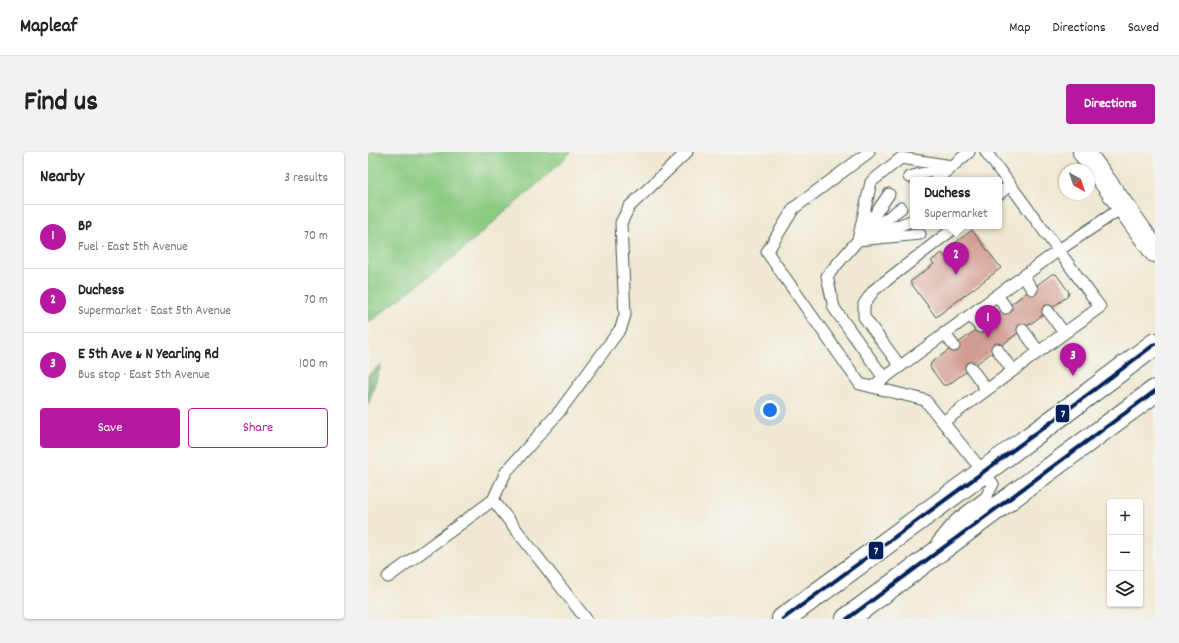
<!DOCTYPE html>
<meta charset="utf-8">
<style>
body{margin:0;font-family:Dekko,sans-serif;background:#f2f2f2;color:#222}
.controls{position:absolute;right:12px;bottom:12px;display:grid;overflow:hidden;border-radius:4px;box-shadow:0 1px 3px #0004}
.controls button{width:36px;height:36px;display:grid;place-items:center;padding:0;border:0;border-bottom:1px solid #e0e0e0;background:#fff;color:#222;font:20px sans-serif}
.compass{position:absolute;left:691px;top:12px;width:36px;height:36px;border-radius:50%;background:#fff;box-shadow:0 1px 3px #0004;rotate:140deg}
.you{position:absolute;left:402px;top:258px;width:14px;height:14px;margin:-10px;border:3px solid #fff;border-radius:50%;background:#1a73e8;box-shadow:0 0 0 6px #1a73e833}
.badge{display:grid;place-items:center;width:26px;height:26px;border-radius:50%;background:#b5179e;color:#fff;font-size:13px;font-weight:700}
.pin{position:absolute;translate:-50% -33px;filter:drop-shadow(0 1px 2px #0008)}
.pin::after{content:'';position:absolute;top:21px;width:14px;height:12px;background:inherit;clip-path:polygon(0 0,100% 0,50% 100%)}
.popup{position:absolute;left:542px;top:25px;width:92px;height:52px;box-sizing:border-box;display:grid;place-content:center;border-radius:4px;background:#fff;filter:drop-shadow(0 1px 3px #0005);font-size:13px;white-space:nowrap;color:#767676}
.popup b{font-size:15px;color:#222}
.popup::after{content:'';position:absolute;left:50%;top:100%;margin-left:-8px;border:8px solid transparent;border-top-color:#fff}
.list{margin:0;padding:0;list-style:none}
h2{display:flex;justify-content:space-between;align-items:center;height:52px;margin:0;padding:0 16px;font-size:17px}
h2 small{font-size:13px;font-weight:400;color:#767676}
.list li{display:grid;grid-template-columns:26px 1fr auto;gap:12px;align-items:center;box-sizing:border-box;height:64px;padding:0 16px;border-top:1px solid #e0e0e0}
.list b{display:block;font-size:15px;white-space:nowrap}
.list p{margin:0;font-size:13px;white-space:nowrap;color:#767676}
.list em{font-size:13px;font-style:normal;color:#767676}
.actions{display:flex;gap:8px;padding:12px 16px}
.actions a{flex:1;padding:9px 0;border:1px solid #b5179e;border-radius:4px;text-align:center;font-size:14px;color:#b5179e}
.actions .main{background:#b5179e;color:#fff}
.icon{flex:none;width:22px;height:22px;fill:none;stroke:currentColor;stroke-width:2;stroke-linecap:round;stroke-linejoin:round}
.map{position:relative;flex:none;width:787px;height:467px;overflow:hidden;border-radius:4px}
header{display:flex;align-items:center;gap:24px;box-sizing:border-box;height:56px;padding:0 20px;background:#fff;border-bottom:1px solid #e0e0e0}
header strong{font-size:19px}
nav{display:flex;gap:22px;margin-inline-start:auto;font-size:14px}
.intro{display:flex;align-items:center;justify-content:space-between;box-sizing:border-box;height:96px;padding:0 24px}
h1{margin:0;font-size:28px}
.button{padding:10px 18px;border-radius:4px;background:#b5179e;color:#fff;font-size:14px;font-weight:700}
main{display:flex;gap:24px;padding:0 24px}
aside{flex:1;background:#fff;border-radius:4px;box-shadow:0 1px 3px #0004}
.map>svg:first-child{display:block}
.green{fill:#8ccb82;stroke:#56845b}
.forest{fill:#71af70;stroke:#487652}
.building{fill:#d19b91}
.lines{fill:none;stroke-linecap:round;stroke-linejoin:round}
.service-casing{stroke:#3e574c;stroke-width:13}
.secondary-casing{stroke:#3e574c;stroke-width:24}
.primary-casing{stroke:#3e574c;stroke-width:24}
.service{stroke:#fff;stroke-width:11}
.secondary{stroke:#fff;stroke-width:22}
.primary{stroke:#fff;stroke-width:22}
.bus-1-casing{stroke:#f6f6f2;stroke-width:7}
.bus-1{stroke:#00205b;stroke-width:4}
.line-badge{stroke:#f6f6f2;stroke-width:1.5}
.badge-label{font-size:11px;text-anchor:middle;font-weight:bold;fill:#fff}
</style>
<header>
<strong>Mapleaf</strong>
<nav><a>Map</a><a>Directions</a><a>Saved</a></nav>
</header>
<div class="intro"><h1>Find us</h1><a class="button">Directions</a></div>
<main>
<aside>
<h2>Nearby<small>3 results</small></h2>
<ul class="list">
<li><span class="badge">1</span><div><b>BP</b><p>Fuel · East 5th Avenue</p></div><em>70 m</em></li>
<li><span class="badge">2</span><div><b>Duchess</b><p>Supermarket · East 5th Avenue</p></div><em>70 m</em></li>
<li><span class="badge">3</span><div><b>E 5th Ave &amp; N Yearling Rd</b><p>Bus stop · East 5th Avenue</p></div><em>100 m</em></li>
</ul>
<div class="actions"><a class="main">Save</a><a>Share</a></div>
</aside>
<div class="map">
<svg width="787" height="467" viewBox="0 0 787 467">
<rect width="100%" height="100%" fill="#f6f6f2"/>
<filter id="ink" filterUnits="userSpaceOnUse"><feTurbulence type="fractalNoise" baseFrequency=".025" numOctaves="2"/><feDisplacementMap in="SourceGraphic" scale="8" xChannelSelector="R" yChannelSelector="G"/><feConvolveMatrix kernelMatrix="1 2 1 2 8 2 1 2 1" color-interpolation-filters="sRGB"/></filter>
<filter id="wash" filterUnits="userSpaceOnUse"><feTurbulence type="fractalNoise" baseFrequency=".012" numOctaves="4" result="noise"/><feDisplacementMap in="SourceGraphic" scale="16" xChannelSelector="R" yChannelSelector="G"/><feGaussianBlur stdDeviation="0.9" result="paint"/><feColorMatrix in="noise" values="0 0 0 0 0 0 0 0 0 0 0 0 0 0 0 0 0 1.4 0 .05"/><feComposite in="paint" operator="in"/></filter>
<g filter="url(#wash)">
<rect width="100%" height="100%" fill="#f0e8d2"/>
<path class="green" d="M0 0H203L176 26 86 105 0 171Z"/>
<path class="forest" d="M13 213 0 253V223Z"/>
<g id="blocks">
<path class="building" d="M604 78 633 116 568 165 542 130 566 112 563 109 574 101 577 105 585 98 583 94Z
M684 122H688L701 140 700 144 580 233H575L562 215 563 211Z"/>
</g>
</g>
<g filter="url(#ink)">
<use href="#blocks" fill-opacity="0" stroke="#3e574c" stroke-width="1"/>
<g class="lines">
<g class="service-casing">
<path id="service" d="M501 0 426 56 399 100 492 232 557 248 625 332 618 345 588 368 569 391
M541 25 579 15
M568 28 601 0
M631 42 642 33
M500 81 533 56
M507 82 543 69
M493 83 521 42
M490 88 503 30 533 6 584 14
M655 124 664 137
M629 143 638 156
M680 159 696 181
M602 163 612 175
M655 178 671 200
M576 181 586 194
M629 197 645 219
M532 214 496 165V152L506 138 589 74
M603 216 619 238
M516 226 466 156 459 124 490 88 552 82
M504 235 691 98 755 55
M575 270 732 155 618 0
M125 348 138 320 191 260 253 176 257 163 253 71 261 55 319 0
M20 425 125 348 218 467"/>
</g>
<g class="secondary-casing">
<path id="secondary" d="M716 0 787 99"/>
</g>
<g class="primary-casing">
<path id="primary" d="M415 467 686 268 787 192
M479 467 787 239"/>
</g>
<use href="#service" class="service"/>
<use href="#secondary" class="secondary"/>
<use href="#primary" class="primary"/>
<g class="bus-1-casing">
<path id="bus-1" d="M415 467 686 268 787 192
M479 467 787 239"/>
</g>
<use href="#bus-1" class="bus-1"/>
</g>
</g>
<g class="line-badge">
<rect x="687" y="252" width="15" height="19" rx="4" fill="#00205b"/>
<rect x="500" y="389" width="16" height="19" rx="4" fill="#00205b"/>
</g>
<g class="badge-label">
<text x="695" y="265">7</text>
<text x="508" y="402">7</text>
</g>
</svg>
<div class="controls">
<button>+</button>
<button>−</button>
<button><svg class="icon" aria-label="layers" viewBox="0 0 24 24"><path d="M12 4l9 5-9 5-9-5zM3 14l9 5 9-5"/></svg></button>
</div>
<svg class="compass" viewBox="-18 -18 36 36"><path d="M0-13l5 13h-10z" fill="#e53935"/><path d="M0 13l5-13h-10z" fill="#767676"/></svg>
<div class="you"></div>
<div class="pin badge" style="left:620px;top:186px">1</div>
<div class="pin badge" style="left:588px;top:123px">2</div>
<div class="popup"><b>Duchess</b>Supermarket</div>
<div class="pin badge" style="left:705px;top:224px">3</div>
</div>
</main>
